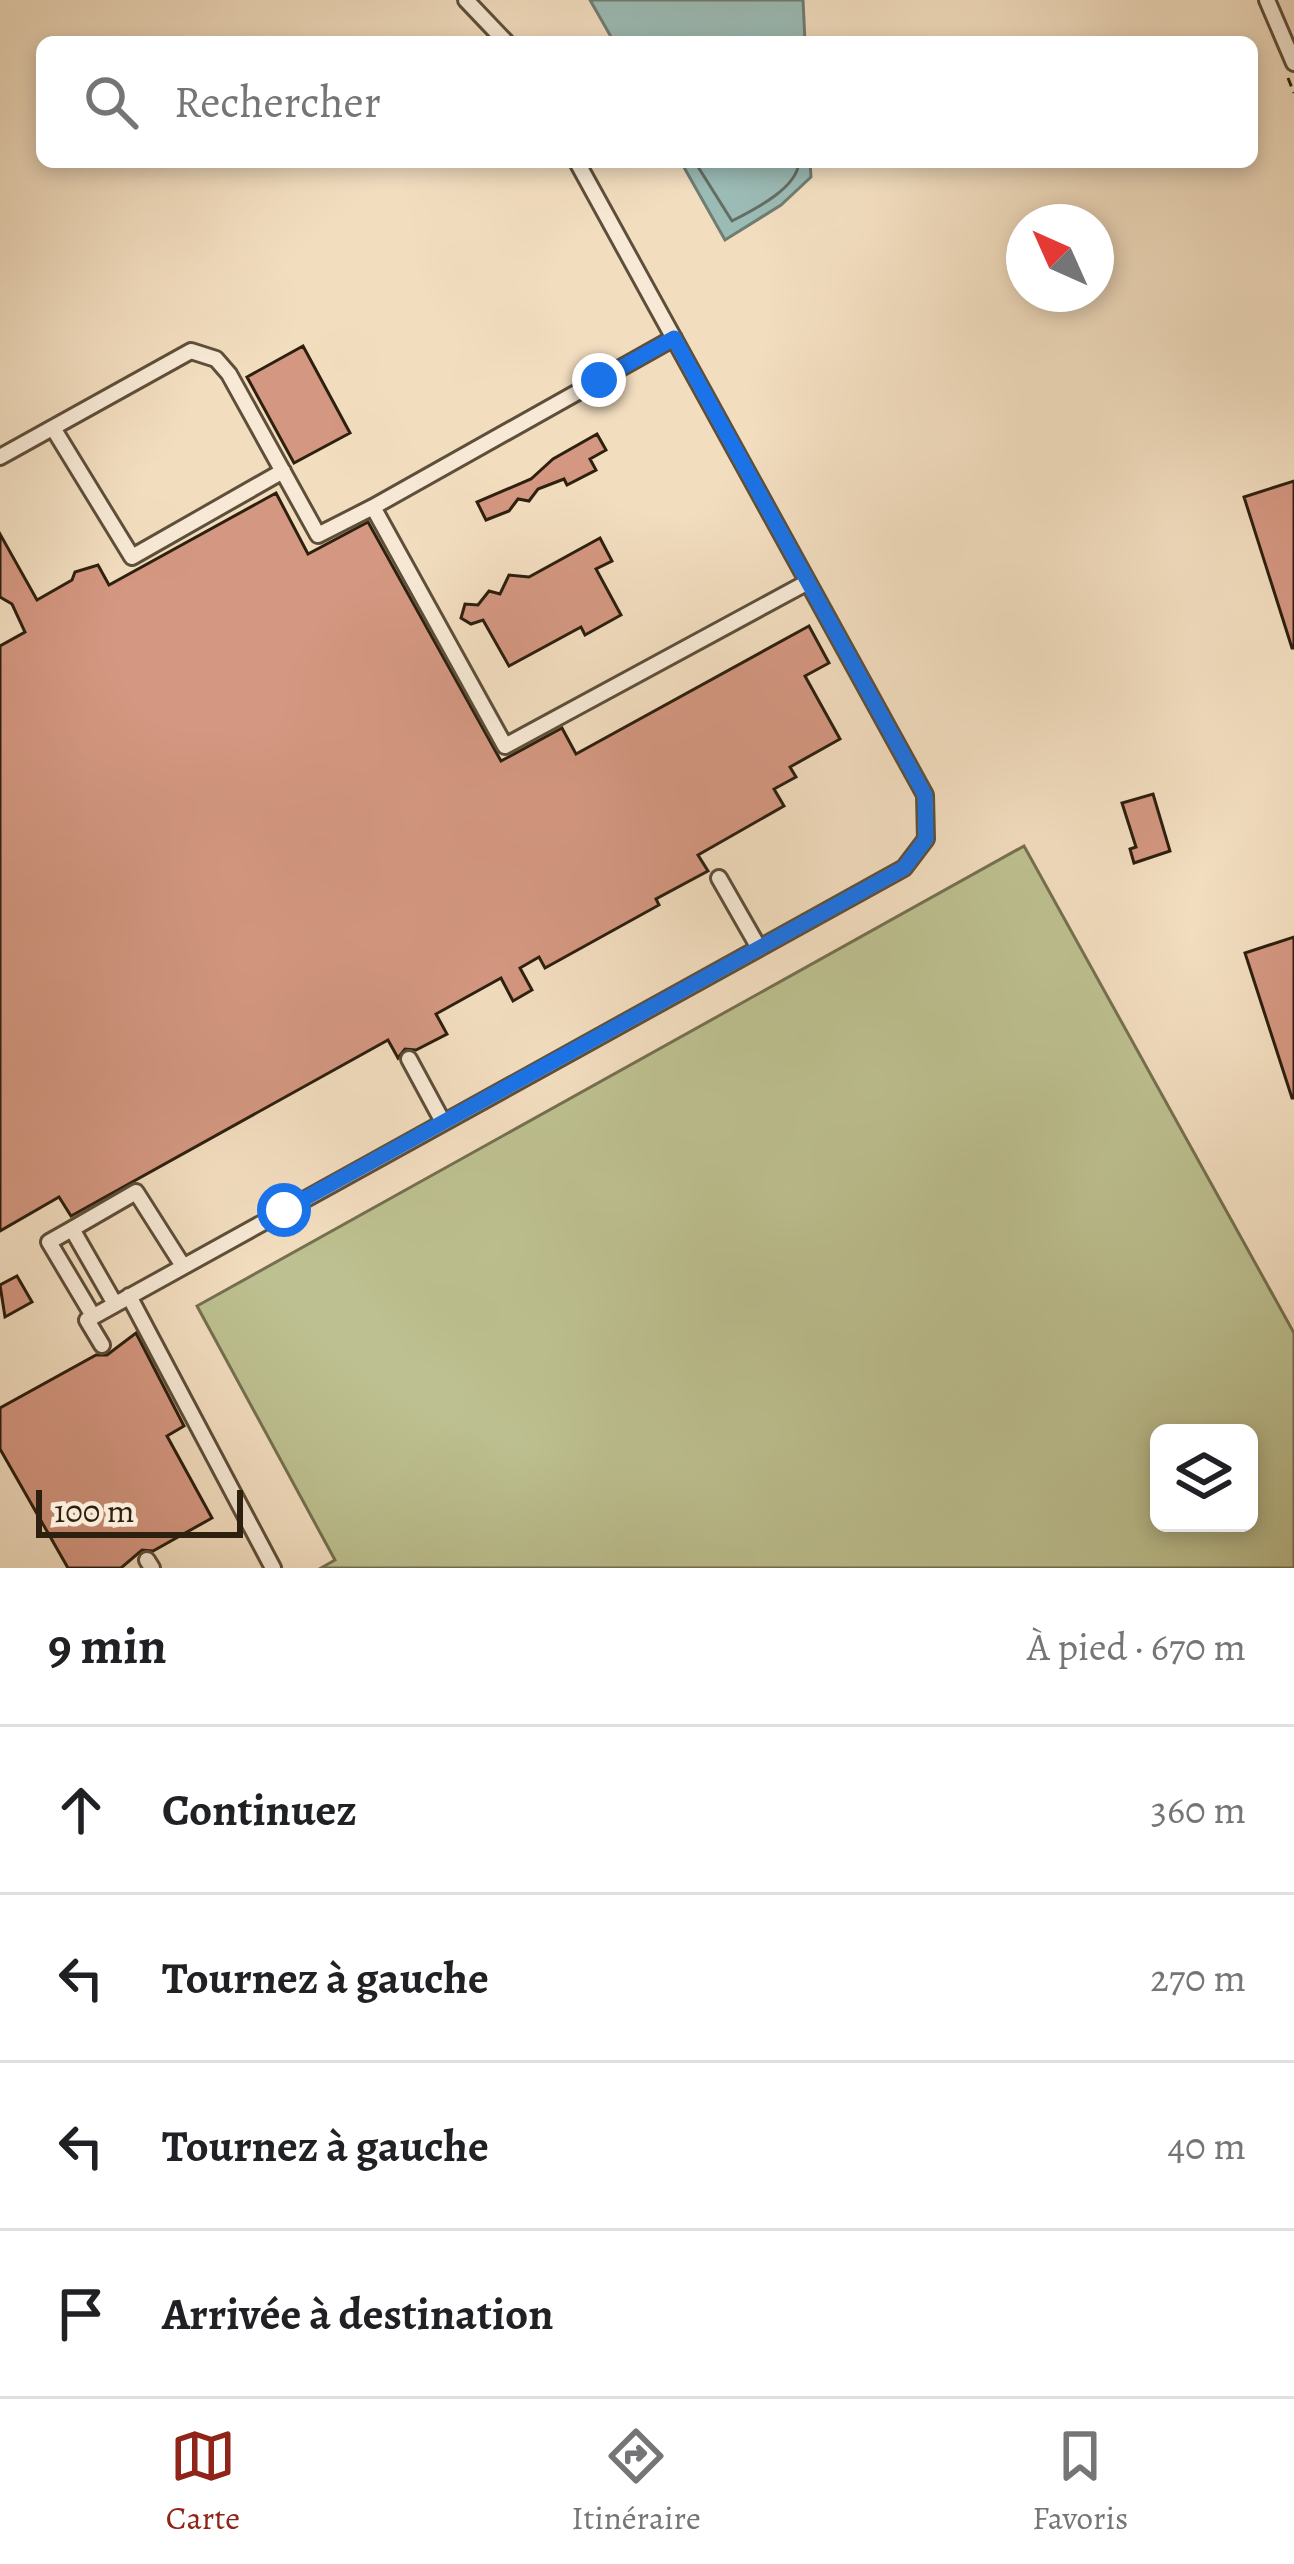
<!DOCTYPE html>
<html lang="fr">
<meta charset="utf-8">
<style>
body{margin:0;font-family:Alegreya,serif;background:#f2f2f2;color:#202124}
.controls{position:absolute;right:36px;bottom:36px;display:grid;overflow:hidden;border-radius:18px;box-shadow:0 6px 18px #0003}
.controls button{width:108px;height:108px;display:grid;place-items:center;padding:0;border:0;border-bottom:3px solid #e0e0e0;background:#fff;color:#202124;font:60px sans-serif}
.compass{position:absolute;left:1006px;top:204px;width:108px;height:108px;border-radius:50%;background:#fff;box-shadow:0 6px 18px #0003;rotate:315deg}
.scale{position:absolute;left:36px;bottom:30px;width:207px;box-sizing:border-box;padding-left:12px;border:6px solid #2d200e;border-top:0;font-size:33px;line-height:42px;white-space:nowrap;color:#2d200e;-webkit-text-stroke:9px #f7e9d5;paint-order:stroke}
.stop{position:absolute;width:36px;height:36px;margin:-27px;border:9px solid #1a73e8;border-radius:50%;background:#fff}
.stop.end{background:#1a73e8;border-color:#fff;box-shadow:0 3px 12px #0008}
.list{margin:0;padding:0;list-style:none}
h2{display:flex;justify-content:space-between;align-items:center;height:156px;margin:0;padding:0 48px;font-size:51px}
h2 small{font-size:39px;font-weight:400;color:#757577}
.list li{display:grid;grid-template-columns:78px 1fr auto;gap:36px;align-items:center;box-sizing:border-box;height:168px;padding:0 48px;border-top:3px solid #e0e0e0}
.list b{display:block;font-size:45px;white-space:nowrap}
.list em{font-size:39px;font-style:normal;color:#757577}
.icon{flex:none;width:66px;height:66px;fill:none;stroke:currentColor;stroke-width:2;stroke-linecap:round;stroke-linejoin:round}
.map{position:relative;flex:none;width:1294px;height:1568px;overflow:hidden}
.search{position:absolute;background:#fff;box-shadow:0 6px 18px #0003;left:36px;right:36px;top:36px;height:132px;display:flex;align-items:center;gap:30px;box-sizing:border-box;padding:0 42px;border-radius:18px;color:#757577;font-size:45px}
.sheet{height:828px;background:#fff}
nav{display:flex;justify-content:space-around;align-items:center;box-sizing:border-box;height:168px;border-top:3px solid #e0e0e0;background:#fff;font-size:33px;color:#757577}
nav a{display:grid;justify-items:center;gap:6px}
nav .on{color:#8f2418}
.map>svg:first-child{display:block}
.green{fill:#bdc090;stroke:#75704f;stroke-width:3;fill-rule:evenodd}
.water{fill:#9bbbb5;stroke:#6f7d72;stroke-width:3}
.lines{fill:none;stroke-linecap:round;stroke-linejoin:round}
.shore{stroke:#646e62;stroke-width:3}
.building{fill:#d49781;stroke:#2d200e;stroke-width:3}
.minor-casing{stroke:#5e4f3a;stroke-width:20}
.path{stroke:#2d200e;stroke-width:3;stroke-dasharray:9 6;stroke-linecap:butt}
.minor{stroke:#f7e9d5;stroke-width:14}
.route{stroke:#1a73e8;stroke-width:15}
</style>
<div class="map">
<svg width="1294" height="1568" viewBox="0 0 1294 1568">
<rect width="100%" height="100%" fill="#f2ddbf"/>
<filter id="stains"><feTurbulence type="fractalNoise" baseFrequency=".00167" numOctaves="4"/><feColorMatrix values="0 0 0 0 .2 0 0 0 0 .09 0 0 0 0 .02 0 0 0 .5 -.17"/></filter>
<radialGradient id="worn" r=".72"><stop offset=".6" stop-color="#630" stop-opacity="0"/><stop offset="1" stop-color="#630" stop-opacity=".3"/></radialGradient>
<path class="green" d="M1024 846 1294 1333V1568H321L335 1560 197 1306ZM1159 1433H1249V1523H1159Z"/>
<path class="water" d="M590 0H803L805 42H614Z
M681 162H810L811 177 781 205 725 240Z"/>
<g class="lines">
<path class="shore" d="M695 162 732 221C753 210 797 189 799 162"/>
</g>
<path class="building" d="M303 346 350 433 294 463 247 377Z
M597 434 606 450 590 459 596 470 567 485 564 479 538 489 529 501 518 499 509 511 486 520 477 502 531 479 553 459Z
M1294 481V648H1292L1244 497Z
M276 493 308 554 368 522 501 761 562 728 576 754 809 626 829 663 805 676 840 739 790 767 796 777 774 789 784 806 698 855 708 871 656 899 659 905 545 968 539 957 520 968 532 990 513 1001 501 978 436 1014 447 1034 416 1050 405 1049 398 1058 388 1040 71 1216 59 1197 0 1231V646L25 632 12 604 0 597V534L37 600 72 580 75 572 98 565 109 585Z
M600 538 612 561 596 569 621 615 585 635 581 627 509 666 483 620 471 624 461 618 465 604 478 605 489 591 500 594 509 575 529 577Z
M1153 794 1170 851 1134 863 1130 849 1136 847 1122 803Z
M1294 937V1098H1292L1245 953Z
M17 1276 32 1302 5 1317 0 1285Z
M136 1333 184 1426 167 1436 212 1518 153 1551 142 1550 121 1568H68L0 1449V1408L96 1355H107Z"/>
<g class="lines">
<g class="minor-casing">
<path id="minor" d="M466 0 506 42
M1267 0 1294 63
M674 338 373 507 505 746 808 582
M53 428 132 557 283 471
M0 457 191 351 216 359 229 374 318 535 373 507
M719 878 759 948
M409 1059 443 1122
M72 1229 49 1242 93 1316
M129 1296 273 1568
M115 1304 72 1229 136 1192 183 1266
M102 1345 87 1320 904 868 926 839 925 795 577 162
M147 1560 152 1568"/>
</g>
<path class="path" d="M1288 78 1294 93"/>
<use href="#minor" class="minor"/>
</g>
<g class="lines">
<path class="route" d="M284 1210 904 868 926 839 925 795 674 338 599 380"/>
</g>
<rect width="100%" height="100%" filter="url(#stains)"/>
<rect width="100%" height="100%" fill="url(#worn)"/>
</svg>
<div class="controls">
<button><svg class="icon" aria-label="layers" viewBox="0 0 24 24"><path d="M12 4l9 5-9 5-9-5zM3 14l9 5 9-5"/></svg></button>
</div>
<svg class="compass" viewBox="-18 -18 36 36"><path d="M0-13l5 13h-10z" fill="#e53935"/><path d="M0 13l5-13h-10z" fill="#757577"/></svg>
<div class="scale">100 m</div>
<div class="stop" style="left:284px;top:1210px"></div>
<div class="stop end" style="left:599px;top:380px"></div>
<div class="search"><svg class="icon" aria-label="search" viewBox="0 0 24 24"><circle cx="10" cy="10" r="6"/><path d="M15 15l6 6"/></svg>Rechercher</div>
</div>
<section class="sheet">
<h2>9 min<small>À pied · 670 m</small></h2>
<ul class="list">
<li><svg class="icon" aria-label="ahead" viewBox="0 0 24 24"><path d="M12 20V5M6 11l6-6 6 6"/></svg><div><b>Continuez</b></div><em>360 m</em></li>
<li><svg class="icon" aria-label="left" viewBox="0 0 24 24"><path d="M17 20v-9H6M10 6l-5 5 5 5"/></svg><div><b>Tournez à gauche</b></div><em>270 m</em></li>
<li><svg class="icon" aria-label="left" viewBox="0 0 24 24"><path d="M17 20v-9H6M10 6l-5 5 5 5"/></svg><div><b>Tournez à gauche</b></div><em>40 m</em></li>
<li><svg class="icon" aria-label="arrive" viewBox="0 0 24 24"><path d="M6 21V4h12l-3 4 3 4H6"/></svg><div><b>Arrivée à destination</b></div></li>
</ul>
</section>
<nav>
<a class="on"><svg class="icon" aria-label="map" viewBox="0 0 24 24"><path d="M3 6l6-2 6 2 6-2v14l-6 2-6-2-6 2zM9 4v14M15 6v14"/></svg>Carte</a>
<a><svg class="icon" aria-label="directions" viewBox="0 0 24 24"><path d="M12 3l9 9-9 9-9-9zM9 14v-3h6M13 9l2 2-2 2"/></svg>Itinéraire</a>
<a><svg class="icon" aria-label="saved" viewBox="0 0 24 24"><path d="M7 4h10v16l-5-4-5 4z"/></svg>Favoris</a>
</nav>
